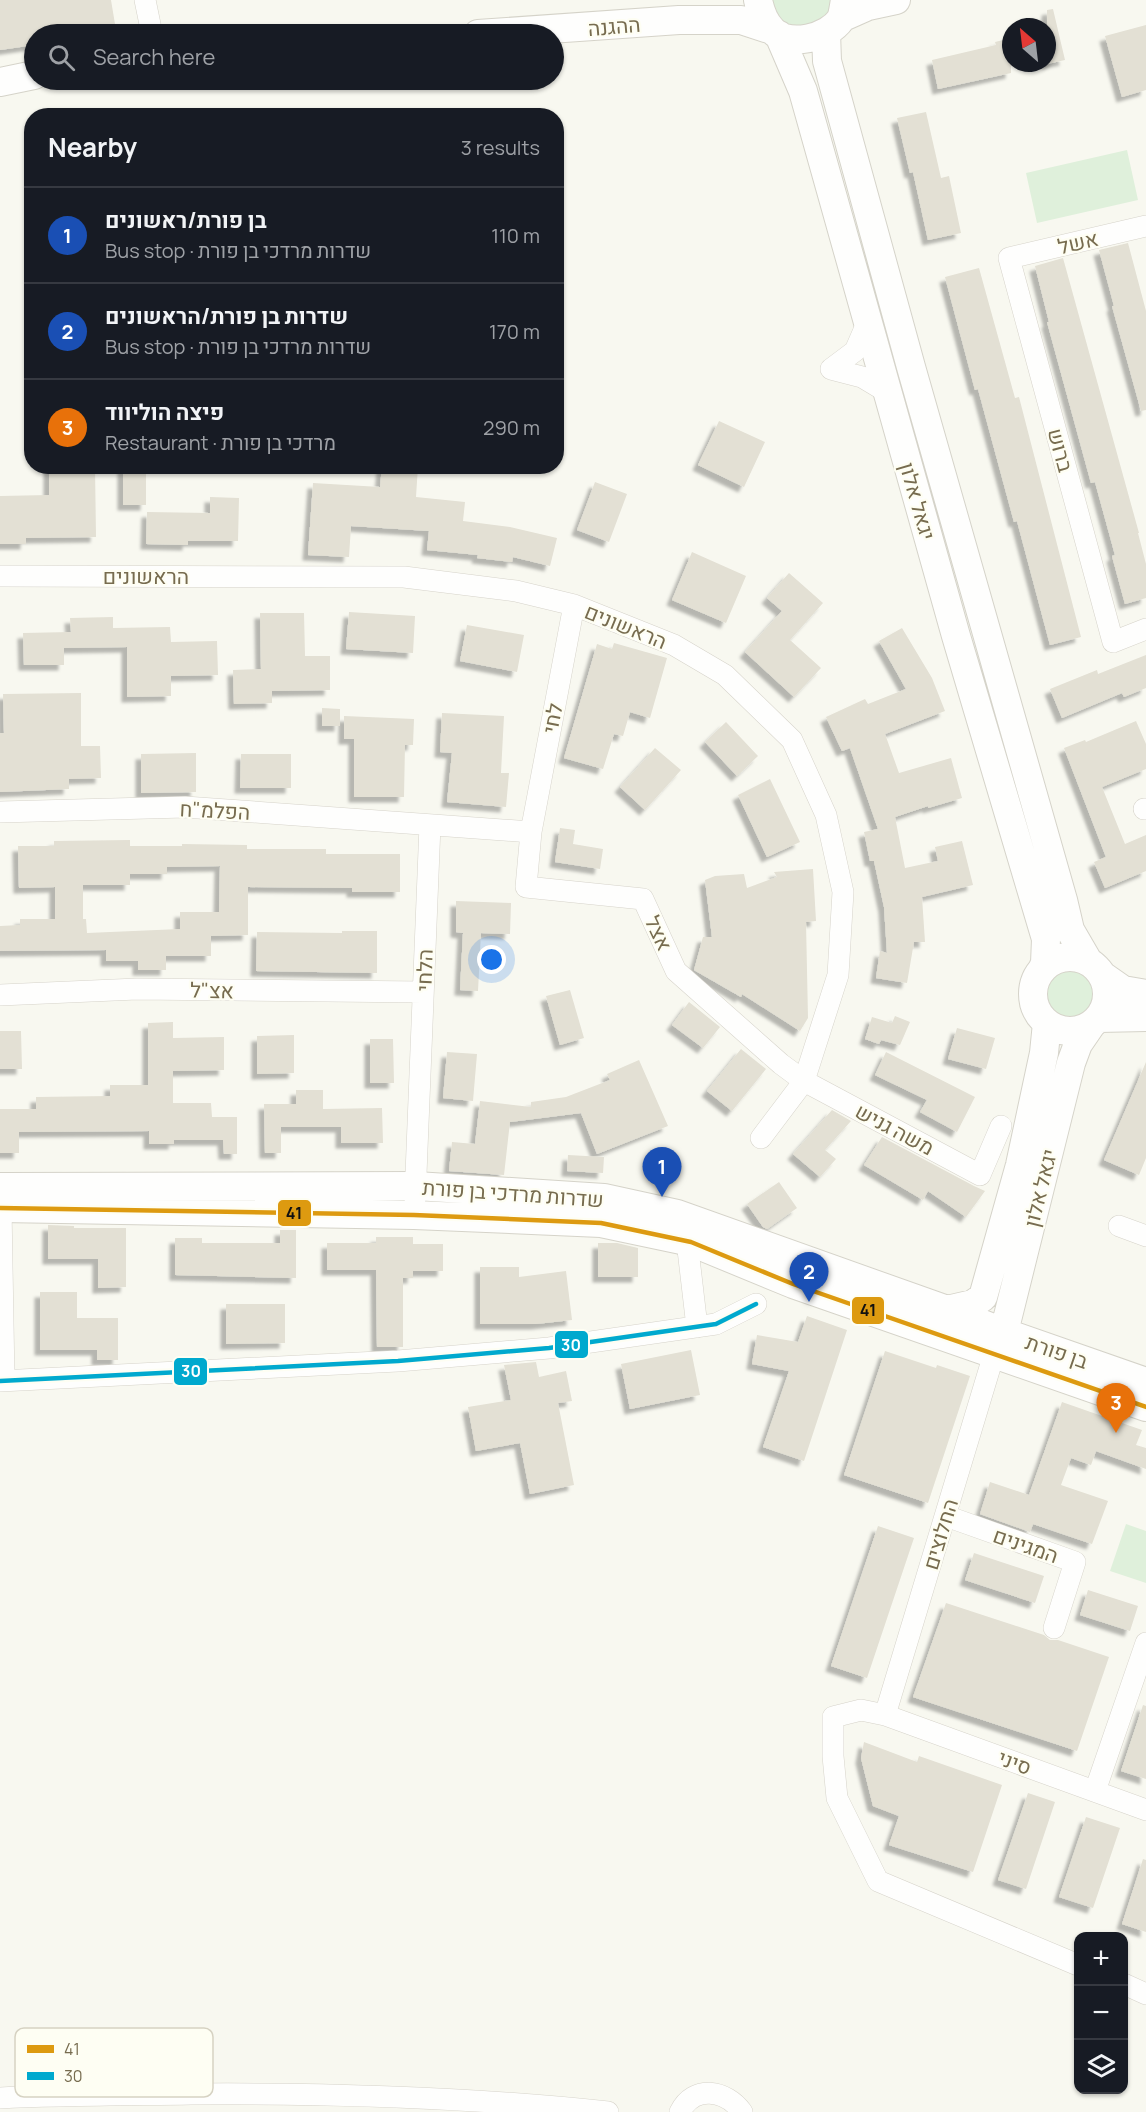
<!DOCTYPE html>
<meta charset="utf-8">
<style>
body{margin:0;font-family:Manrope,Heebo,sans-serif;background:#242831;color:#f1f3f6}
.controls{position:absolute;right:18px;bottom:18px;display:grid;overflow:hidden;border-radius:12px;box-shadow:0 2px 4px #0004}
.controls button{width:54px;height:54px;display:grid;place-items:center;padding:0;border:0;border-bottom:2px solid #363941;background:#171b24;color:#f1f3f6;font:30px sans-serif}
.compass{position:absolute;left:1002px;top:18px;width:54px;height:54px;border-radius:50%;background:#171b24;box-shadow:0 2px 4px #0004;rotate:332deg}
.you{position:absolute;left:492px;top:960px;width:21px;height:21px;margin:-15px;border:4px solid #fff;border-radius:50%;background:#1a73e8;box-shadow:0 0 0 9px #1a73e833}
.badge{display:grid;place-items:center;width:39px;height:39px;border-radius:50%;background:#b45309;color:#fff;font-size:20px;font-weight:700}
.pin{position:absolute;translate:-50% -50px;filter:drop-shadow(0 2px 3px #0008)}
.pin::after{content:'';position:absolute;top:32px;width:21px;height:18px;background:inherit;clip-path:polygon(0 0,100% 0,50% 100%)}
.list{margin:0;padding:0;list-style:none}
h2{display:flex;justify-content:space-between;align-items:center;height:78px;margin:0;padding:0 24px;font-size:26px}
h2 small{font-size:20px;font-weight:400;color:#9ea1a6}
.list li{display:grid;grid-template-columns:39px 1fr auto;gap:18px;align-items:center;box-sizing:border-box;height:96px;padding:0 24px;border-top:2px solid #363941}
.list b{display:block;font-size:22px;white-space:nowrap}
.list p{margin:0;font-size:20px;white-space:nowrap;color:#9ea1a6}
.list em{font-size:20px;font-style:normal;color:#9ea1a6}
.icon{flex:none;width:33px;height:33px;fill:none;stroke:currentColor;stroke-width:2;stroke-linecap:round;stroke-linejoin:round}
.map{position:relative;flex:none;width:1146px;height:2112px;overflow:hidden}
.search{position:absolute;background:#171b24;box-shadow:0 2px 4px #0004;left:24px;top:24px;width:540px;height:66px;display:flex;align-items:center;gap:15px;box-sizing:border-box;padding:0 21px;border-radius:33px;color:#9ea1a6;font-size:22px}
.panel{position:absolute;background:#171b24;box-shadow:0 2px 4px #0004;left:24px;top:108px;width:540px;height:366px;border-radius:24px}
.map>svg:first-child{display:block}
.green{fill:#dff0db}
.building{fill:#e3e0d4;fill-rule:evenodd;filter:url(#shadow)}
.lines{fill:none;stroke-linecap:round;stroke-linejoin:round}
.street-casing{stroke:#d6d3ca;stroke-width:22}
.secondary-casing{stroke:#d5d3c9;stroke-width:30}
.street{stroke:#fefefd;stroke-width:21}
.secondary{stroke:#fefefd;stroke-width:28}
.bus-1-casing{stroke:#fefef3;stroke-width:9}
.bus-2-casing{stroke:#fefef3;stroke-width:9}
.bus-1{stroke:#dd9a10;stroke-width:4.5}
.bus-2{stroke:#00a9ce;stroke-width:4.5}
.labels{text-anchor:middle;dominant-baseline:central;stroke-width:4.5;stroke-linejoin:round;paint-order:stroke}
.street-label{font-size:21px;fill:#776c4f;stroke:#fefef3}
.key{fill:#fefef3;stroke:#d6d2c2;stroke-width:1.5}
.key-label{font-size:16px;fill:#776c4f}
.line-badge{stroke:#fefef3;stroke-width:2}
.badge-label{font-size:16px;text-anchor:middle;font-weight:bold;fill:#fff}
.pale-badge-label{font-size:16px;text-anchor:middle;font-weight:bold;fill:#111}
</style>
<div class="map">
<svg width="1146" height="2112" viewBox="0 0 1146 2112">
<defs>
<filter id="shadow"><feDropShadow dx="-5.5" dy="5.5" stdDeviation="1.5" flood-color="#0004"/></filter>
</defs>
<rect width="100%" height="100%" fill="#f8f8f0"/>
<path class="green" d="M760 0H843L839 16 790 36Z
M1127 150 1138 200 1037 223 1026 173Z
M1040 994a30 30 0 1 1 60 0a30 30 0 1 1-60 0Z
M1126 1524 1146 1531V1583L1110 1571Z"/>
<path class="building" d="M0 0H111L116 30 92 34H34V45L0 50Z
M1053 9 1065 60 1047 64V10Z
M1146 25V90L1122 97 1105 36Z
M1011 38V73L938 89 932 60 996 45 995 42Z
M926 112 941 178 949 176 961 233 928 240 913 172 910 173 897 118Z
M1128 243 1146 311V410L1141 411 1112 306H1114L1099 250Z
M1063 258 1139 533H1138L1146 564V598L1125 604 1112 556 1115 555 1095 482 1091 483 1047 322H1049L1035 266Z
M979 268 1015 398 1019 397 1081 637 1050 645 1017 521 1014 522 978 389 975 390 945 277Z
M719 421 765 442 744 487 698 465Z
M49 466H95L96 537 26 538V544H0V496L49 495Z
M123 466H146V505H123Z
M382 466H418L416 497 465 502 463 521 510 527 557 538 550 566 513 557 512 562 477 558 478 555 427 550 429 531 351 526 349 557 308 555 313 483 380 487Z
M595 482 627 494 609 542 577 530Z
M210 497 239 498 238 541H188V545L146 544 147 512 210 513Z
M692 552 746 576 726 623 672 600Z
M789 573 823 603 790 640 821 668 794 697 745 652 782 611 767 598Z
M349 612 415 616 413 653 346 649Z
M260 613H304L305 656H330V690L272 691V703L234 704 233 670 261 669Z
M113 617V628L170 627 171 642 217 641 218 675 171 676V696L127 697V647L64 648V665H24L23 633 71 632 70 618Z
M467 625 524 635 517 672 460 661Z
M902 628 932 678 945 711 885 734 899 773 951 758 962 798 928 808V806L895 817 905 868 938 861 935 847 962 841 973 885 922 897 925 942H914L907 983 876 978 880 951 887 953 884 907 874 861H870L864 832 878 829 850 748 842 751 826 717 865 699 868 704 906 689 879 641Z
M614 643 667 658 650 718 630 712 623 736 614 734 603 769 564 758 597 644 612 649Z
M1146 655V688L1124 697 1122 693 1062 718 1050 689 1097 670 1098 674Z
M81 693V746H100L101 778 69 779V789L0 792V733H4L3 694Z
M322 708 340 709V726H322Z
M442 713 504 716 501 773H509L506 807 447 802 452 753 440 752Z
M344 716 414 719 413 745H405L404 797H354V739H344Z
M1136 721 1146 744V769L1102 787 1125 844 1146 835V871L1105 888 1094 862 1106 857 1064 748 1085 740 1086 742Z
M726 722 758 756 737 776 705 742Z
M655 748 681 770 645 810 620 787Z
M196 753V792L141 793V754Z
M241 754H291V788H240Z
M770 779 800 842 767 857 738 795Z
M560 828 575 830 573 844 603 849 600 869 555 862Z
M130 840V846H182V844L247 845V849H326V854H400V892H352V888L248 887V935L211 936V956H166V970H138V961H106V950L0 951V926L20 925V919H55V887L19 888 18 846H54V841ZM220 866 219 912H180V929L87 933 86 919H83V885H130V874H167V867Z
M813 869 816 921 806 922 808 1018 800 1031 742 994 741 997 694 970 703 937H712L705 880 715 876 744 874 747 888 777 877 774 872Z
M456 901 511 903 510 934 481 933 478 991 460 990 463 933 456 932Z
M342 931H377V973L256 971 257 932 342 933Z
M570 990 584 1038 560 1045 546 996Z
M689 1002 720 1027 703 1048 672 1025Z
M895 1016 910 1022 900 1045 881 1040 879 1044 865 1039 872 1017 892 1023Z
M173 1022V1038L224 1037V1070L173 1071V1103H211L212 1117H237V1154H224L223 1140H174V1144H149V1131L19 1132V1153H0V1109H36V1097L110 1096V1085H148V1023Z
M957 1028 995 1038 986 1069 948 1059Z
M0 1031H21L22 1069H0Z
M294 1035V1073L257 1074V1036Z
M370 1039H393L394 1083H370Z
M741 1049 766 1069 732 1111 707 1091Z
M447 1052 477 1054 473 1101 443 1098Z
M886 1052 975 1097 957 1132 920 1112 927 1100 875 1075Z
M639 1060 668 1126 597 1154 581 1113 510 1122 504 1175 449 1171 452 1142 475 1144 480 1101 531 1107V1102L566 1097 610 1080 607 1074Z
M1146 1062V1158L1139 1175 1104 1160Z
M296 1090H323V1109L382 1108 383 1143H341V1127H281V1153H265L264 1104H296Z
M832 1110 851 1121 825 1150 836 1159 820 1177 793 1154Z
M882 1137 974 1186 985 1191 966 1217 928 1191 923 1200 864 1165Z
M568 1155 604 1157 603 1173 567 1171Z
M779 1182 797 1208 767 1229 763 1227 747 1204Z
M48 1225 74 1226V1228H126V1287L98 1288V1259H48Z
M280 1230H296V1278L175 1275V1238H202V1243H280Z
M376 1237H413V1244H443V1271H413V1278H403V1347H377L376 1270H327V1243H376Z
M598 1243H617L638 1248V1277H598Z
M480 1267H519V1277L566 1271 572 1320 536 1324H480Z
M40 1292H77V1318H118V1360H97V1350H40Z
M226 1304H285V1343L226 1344Z
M807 1316 847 1330 804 1461 763 1447 789 1371 752 1364 757 1335 798 1342Z
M691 1350 700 1395 630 1409 621 1364Z
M885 1351 936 1368 937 1365 970 1376 928 1503 844 1475Z
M536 1362 539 1377 566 1371 572 1401 558 1403 574 1485 530 1494 520 1443 476 1451 468 1407 511 1400 504 1365Z
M1062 1402 1142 1430 1136 1445 1146 1448V1469L1096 1451 1091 1465 1071 1458 1061 1485 1108 1501 1092 1544 1033 1524 1030 1532 980 1514 990 1482 1029 1495Z
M878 1526 914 1538 867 1678 831 1666Z
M974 1553 1044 1576 1035 1603 965 1580Z
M1088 1590 1138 1606 1130 1631 1080 1615Z
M946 1603 1044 1635 1050 1640H1058L1109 1657 1077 1751 913 1697Z
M1143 1705 1146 1706V1779L1121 1771Z
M864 1742 917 1762 919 1756 1002 1785 973 1872 889 1845 899 1816 873 1806 861 1758Z
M1028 1793 1055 1802 1026 1889 998 1880Z
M1086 1817 1120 1828 1093 1908 1059 1897Z
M1143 1859 1146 1860V1932L1122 1924Z"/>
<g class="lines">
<g class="street-casing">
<path id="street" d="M145 0 152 34
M1146 226 1009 258 1113 642 1146 629
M831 369 855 351 868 321
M831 369 862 377 887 392
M0 576 404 577 516 591 574 605 674 645 725 675 792 740 826 815 843 892 838 975 804 1081 761 1138
M574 605 531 832 526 887 643 899 676 971 781 1064 804 1081 980 1175 1001 1126
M1144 809H1146
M0 812 185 807 531 832
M0 995 137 989 423 992
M415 1199 430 825
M1 1208 4 1380
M1119 1226 1146 1236
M687 1241 697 1327
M0 1381 398 1361 549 1348 716 1324 756 1304
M946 1516 1075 1562 1054 1628
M885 1715 994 1354
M1095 1791 1146 1643
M1078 1965 878 1881 837 1798 833 1756V1717L861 1710 885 1715 1146 1810
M1124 1984 1146 1994
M0 2098C64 2095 127 2095 191 2094 330 2093 469 2097 608 2112
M680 2112C694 2084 726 2090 742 2112"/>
</g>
<g class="secondary-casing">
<path id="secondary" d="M758 0C760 10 765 23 772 30 789 48 828 38 841 19 843 14 844 5 845 0
M841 18 868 6 896 0
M826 32 827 61 911 367 1063 900 1070 930 1088 961
M478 34 679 20H741L772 30
M779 35 803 91 956 636 1046 939 1045 963 1042 970
M0 82 34 75
M1033 994a37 37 0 1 1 74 0a37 37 0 1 1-74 0Z
M1103 976 1123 990 1146 994
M1099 1018 1146 1017
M0 1187 416 1186 604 1198 677 1214 947 1310 1003 1332 1146 1382
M0 1208 414 1215 601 1223 691 1242 793 1284 1146 1407
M947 1310 973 1304 983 1297 1020 1165 1044 1053 1047 1023
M996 1349 1007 1320 1071 1063 1078 1044 1091 1025"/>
</g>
<use href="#street" class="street"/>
<use href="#secondary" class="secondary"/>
<g class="bus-1-casing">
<path id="bus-1" d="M0 1208 414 1215 601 1223 691 1242 793 1284 1146 1407"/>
</g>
<g class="bus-2-casing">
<path id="bus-2" d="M0 1381 398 1361 549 1348 716 1324 756 1304"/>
</g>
<use href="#bus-1" class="bus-1"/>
<use href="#bus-2" class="bus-2"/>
</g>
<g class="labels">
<g class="street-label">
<text transform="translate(614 26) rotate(-5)">ההגנה</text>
<text transform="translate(1078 242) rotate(-13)">אשל</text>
<text transform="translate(1061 450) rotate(75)">ברוש</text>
<text transform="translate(918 501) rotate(74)">יגאל אלון</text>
<text x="146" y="576">הראשונים</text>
<text transform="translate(626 626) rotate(22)">הראשונים</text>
<text transform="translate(552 718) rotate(-79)">לחי</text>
<text transform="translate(215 810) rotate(3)">הפלמ"ח</text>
<text transform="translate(659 933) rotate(65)">אצל</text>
<text transform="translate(424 970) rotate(-88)">הלחי</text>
<text transform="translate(212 990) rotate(1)">אצ"ל</text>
<text transform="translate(895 1129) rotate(28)">משה גניש</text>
<text transform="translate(1040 1188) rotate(-76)">יגאל אלון</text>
<text transform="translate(513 1193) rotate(4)">שדרות מרדכי בן פורת</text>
<text transform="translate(1057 1351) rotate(19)">בן פורת</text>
<text transform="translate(940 1534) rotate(-73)">החלוצים</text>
<text transform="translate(1026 1545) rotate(19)">המגינים</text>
<text transform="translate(1015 1762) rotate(20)">סיני</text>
</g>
</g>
<rect x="15" y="2028" width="198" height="69" rx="9" class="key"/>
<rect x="27" y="2045" width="27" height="8" fill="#dd9a10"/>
<rect x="27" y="2072" width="27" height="8" fill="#00a9ce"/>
<g class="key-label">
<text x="64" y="2055">41</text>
<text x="64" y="2082">30</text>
</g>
<g class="line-badge">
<rect x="277" y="1199" width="35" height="28" rx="6" fill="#dd9a10"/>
<rect x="851" y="1296" width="34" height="29" rx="6" fill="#dd9a10"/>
<rect x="554" y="1330" width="35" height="29" rx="6" fill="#00a9ce"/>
<rect x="173" y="1357" width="35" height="29" rx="6" fill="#00a9ce"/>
</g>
<g class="badge-label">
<text x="571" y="1351">30</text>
<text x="191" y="1377">30</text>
</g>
<g class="pale-badge-label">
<text x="294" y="1219">41</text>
<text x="868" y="1316">41</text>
</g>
</svg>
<div class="controls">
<button>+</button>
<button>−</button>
<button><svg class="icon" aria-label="layers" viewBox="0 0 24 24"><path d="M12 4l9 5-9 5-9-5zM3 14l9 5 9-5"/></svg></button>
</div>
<svg class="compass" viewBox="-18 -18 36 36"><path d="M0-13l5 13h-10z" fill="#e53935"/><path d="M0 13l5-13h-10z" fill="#9ea1a6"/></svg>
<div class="you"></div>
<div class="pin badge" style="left:662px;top:1197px;background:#1a4fb4">1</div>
<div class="pin badge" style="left:809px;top:1302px;background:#1a4fb4">2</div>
<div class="pin badge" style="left:1116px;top:1433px;background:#e8710a">3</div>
<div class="search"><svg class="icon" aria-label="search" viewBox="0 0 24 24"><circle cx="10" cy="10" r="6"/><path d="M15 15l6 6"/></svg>Search here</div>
<section class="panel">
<h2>Nearby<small>3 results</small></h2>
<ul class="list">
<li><span class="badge" style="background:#1a4fb4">1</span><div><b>בן פורת/ראשונים</b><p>Bus stop · שדרות מרדכי בן פורת</p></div><em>110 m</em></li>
<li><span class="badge" style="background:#1a4fb4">2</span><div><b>שדרות בן פורת/הראשונים</b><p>Bus stop · שדרות מרדכי בן פורת</p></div><em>170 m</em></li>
<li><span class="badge" style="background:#e8710a">3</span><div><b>פיצה הוליווד</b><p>Restaurant · מרדכי בן פורת</p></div><em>290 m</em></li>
</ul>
</section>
</div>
